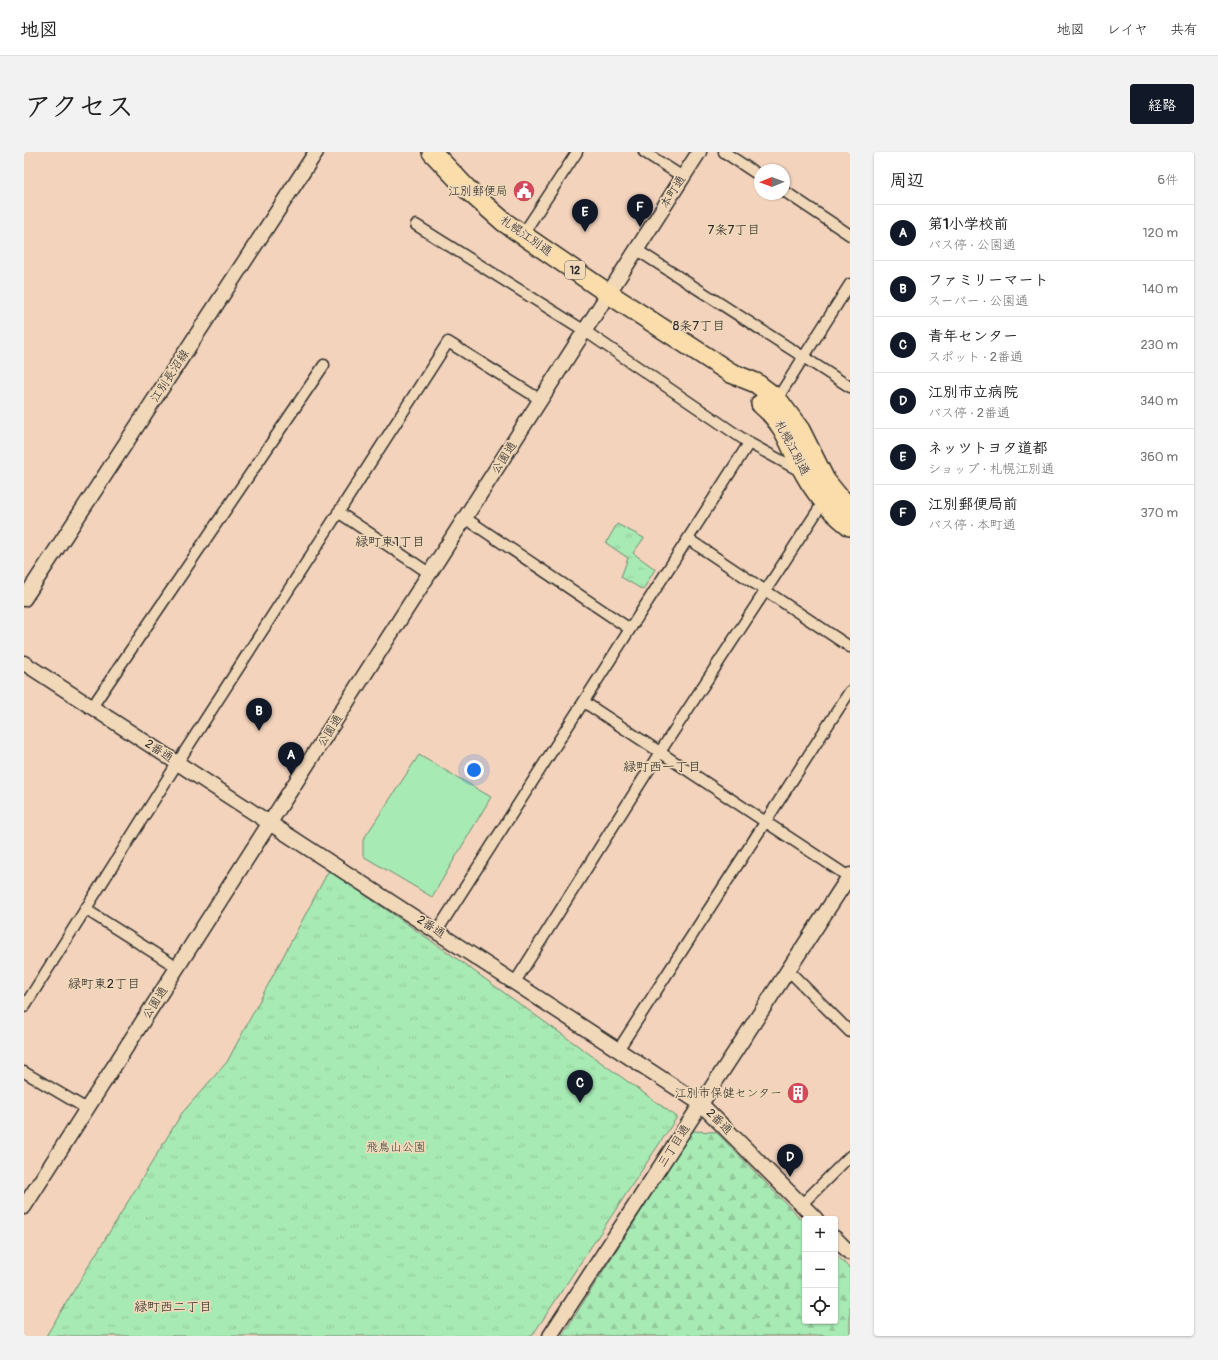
<!DOCTYPE html>
<html lang="ja">
<meta charset="utf-8">
<style>
body{margin:0;font-family:Pangolin,"Klee One",sans-serif;background:#f2f2f2;color:#222}
.controls{position:absolute;right:12px;bottom:12px;display:grid;overflow:hidden;border-radius:4px;box-shadow:0 1px 3px #0004}
.controls button{width:36px;height:36px;display:grid;place-items:center;padding:0;border:0;border-bottom:1px solid #e0e0e0;background:#fff;color:#222;font:20px sans-serif}
.compass{position:absolute;left:730px;top:12px;width:36px;height:36px;border-radius:50%;background:#fff;box-shadow:0 1px 3px #0004;rotate:269deg}
.you{position:absolute;left:450px;top:618px;width:14px;height:14px;margin:-10px;border:3px solid #fff;border-radius:50%;background:#1a73e8;box-shadow:0 0 0 6px #1a73e833}
.badge{display:grid;place-items:center;width:26px;height:26px;border-radius:50%;background:#111827;color:#fff;font-size:13px;font-weight:700}
.pin{position:absolute;translate:-50% -33px;filter:drop-shadow(0 1px 2px #0008)}
.pin::after{content:'';position:absolute;top:21px;width:14px;height:12px;background:inherit;clip-path:polygon(0 0,100% 0,50% 100%)}
.list{margin:0;padding:0;list-style:none}
h2{display:flex;justify-content:space-between;align-items:center;height:52px;margin:0;padding:0 16px;font-size:17px}
h2 small{font-size:13px;font-weight:400;color:#767676}
.list li{display:grid;grid-template-columns:26px 1fr auto;gap:12px;align-items:center;box-sizing:border-box;height:56px;padding:0 16px;border-top:1px solid #e0e0e0}
.list b{display:block;font-size:15px;white-space:nowrap}
.list p{margin:0;font-size:13px;white-space:nowrap;color:#767676}
.list em{font-size:13px;font-style:normal;color:#767676}
.icon{flex:none;width:22px;height:22px;fill:none;stroke:currentColor;stroke-width:2;stroke-linecap:round;stroke-linejoin:round}
.map{position:relative;flex:none;width:826px;height:1184px;overflow:hidden;border-radius:4px}
header{display:flex;align-items:center;gap:24px;box-sizing:border-box;height:56px;padding:0 20px;background:#fff;border-bottom:1px solid #e0e0e0}
header strong{font-size:19px}
nav{display:flex;gap:22px;margin-inline-start:auto;font-size:14px}
.intro{display:flex;align-items:center;justify-content:space-between;box-sizing:border-box;height:96px;padding:0 24px}
h1{margin:0;font-size:28px}
.button{padding:10px 18px;border-radius:4px;background:#111827;color:#fff;font-size:14px;font-weight:700}
main{display:flex;gap:24px;padding:0 24px}
aside{flex:1;background:#fff;border-radius:4px;box-shadow:0 1px 3px #0004}
.map>svg:first-child{display:block}
.grass{fill:#a8eab4;stroke:#6a8a70}
.forest{fill:url(#forest-firs);stroke:#6a8a70}
.park{fill:url(#park-tufts);stroke:#6a8a70}
.lines{fill:none;stroke-linecap:round;stroke-linejoin:round}
.street-casing{stroke:#2b2b2b;stroke-width:13}
.secondary-casing{stroke:#2b2b2b;stroke-width:17}
.highway-casing{stroke:#2b2b2b;stroke-width:22}
.street{stroke:#f1d8b9;stroke-width:10}
.secondary{stroke:#f1d8b9;stroke-width:14}
.highway{stroke:#faddab;stroke-width:19}
.labels{text-anchor:middle;dominant-baseline:central;stroke-width:3.5;stroke-linejoin:round;paint-order:stroke}
.shield{fill:#f1d8b9;stroke:#665f56;stroke-width:1}
.shield-label{font-size:11px;font-weight:bold;fill:#2b2b2b}
.poi-label{font-size:12px;fill:#2b2b2b;stroke:#f1d8b9;text-anchor:end}
.street-label{font-size:12px;fill:#2b2b2b;stroke:#f1d8b9}
.park-label{font-size:12px;fill:#3e4840;stroke:#f1d8b9}
.neighbourhood-label{font-size:13px;fill:#2b2b2b;stroke:#f1d8b9}
</style>
<header>
<strong>地図</strong>
<nav><a>地図</a><a>レイヤ</a><a>共有</a></nav>
</header>
<div class="intro"><h1>アクセス</h1><a class="button">経路</a></div>
<main>
<div class="map">
<svg width="826" height="1184" viewBox="0 0 826 1184">
<defs>
<pattern id="forest-firs" width="22" height="20" patternUnits="userSpaceOnUse"><rect width="22" height="20" fill="#a8eab4"/><path d="M5 1l3.5 6h-7zM16 11l3.5 6h-7z" fill="#91c99b"/></pattern>
<pattern id="park-tufts" width="24" height="20" patternUnits="userSpaceOnUse"><rect width="24" height="20" fill="#a8eab4"/><path d="M3 7l-1-3M5 7V3M7 7l1-3M15 17l-1-3M17 17v-4M19 17l1-3" fill="none" stroke="#91c99b"/></pattern>
</defs>
<rect width="100%" height="100%" fill="#f3d3bc"/>
<filter id="ink" filterUnits="userSpaceOnUse"><feTurbulence type="fractalNoise" baseFrequency=".025" numOctaves="2"/><feDisplacementMap in="SourceGraphic" scale="8" xChannelSelector="R" yChannelSelector="G"/><feConvolveMatrix kernelMatrix="1 2 1 2 8 2 1 2 1" color-interpolation-filters="sRGB"/></filter>
<g filter="url(#ink)">
<path class="grass" d="M395 603 467 645 408 745 339 704V688Z"/>
<path class="forest" d="M668 979 692 980 781 1071V1169H811V1101L826 1117V1184H538Z"/>
<path class="park" d="M593 372 620 386 609 401 631 417 619 438 597 425 604 406 582 391Z
M305 718 422 799 653 965 508 1184H22L158 961 203 910Z"/>
<g class="lines">
<g class="street-casing">
<path id="street" d="M620 0 659 25
M700 0 736 24
M760 39 826 83
M392 73 561 179 725 291 778 320
M499 82 553 0
M613 98 826 235
M753 247 826 132
M314 360 405 421
M441 366 606 477
M664 387 826 495
M560 550 825 725
M68 555 300 213
M61 757 154 816
M413 779 725 291
M765 819 826 880
M491 830 636 600 800 349
M0 855 154 610 424 190 517 248
M594 898 826 539
M0 920 63 957
M777 1053 826 1004"/>
</g>
<g class="secondary-casing">
<path id="secondary" d="M0 447 292 0
M0 511 677 952 792 1067
M0 1055C225 704 451 353 675 0
M811 1086 826 1101
M526 1184 826 723"/>
</g>
<g class="highway-casing">
<path id="highway" d="M408 0 446 40 480 70 585 142 707 221 732 231 753 247 776 278 801 328 813 343 826 355
M737 252C764 275 765 294 781 322 792 342 808 360 826 374"/>
</g>
<use href="#street" class="street"/>
<use href="#secondary" class="secondary"/>
<use href="#highway" class="highway"/>
</g>
</g>
<defs>
<g id="civic-disc" transform="scale(1.15)"><circle r="9.5" fill="#d1495b" stroke="#f1d8b9"/><path d="M-.6-6.5H3V-4.5H.6V-3L4-1V1h2V6H-6V1h2V-1L-.6-3ZM-1.2 2.5V6h2.4V2.5Z" fill="#fff"/></g>
<g id="building-disc" transform="scale(1.15)"><circle r="9.5" fill="#d1495b" stroke="#f1d8b9"/><path d="M-4-6H4V6H1V3H-1V6H-4ZM-2.5-4.3h1.7v1.8h-1.7ZM.8-4.3h1.7v1.8H.8ZM-2.5-1h1.7V.8h-1.7ZM.8-1h1.7V.8H.8Z" fill="#fff"/></g>
</defs>
<g fill-rule="evenodd">
<use href="#civic-disc" x="500" y="39"/>
<use href="#building-disc" x="774" y="941"/>
</g>
<g class="labels">
<rect class="shield" x="541" y="109" width="20" height="18" rx="3"/>
<g class="shield-label">
<text x="551" y="118">12</text>
</g>
<g class="poi-label">
<text x="484" y="39">江別郵便局</text>
<text x="758" y="941">江別市保健センター</text>
</g>
<g class="street-label">
<text transform="translate(649 40) rotate(-58)">本町通</text>
<text transform="translate(502 84) rotate(35)">札幌江別通</text>
<text transform="translate(146 224) rotate(-57)">江別長沼線</text>
<text transform="translate(768 296) rotate(62)">札幌江別通</text>
<text transform="translate(480 306) rotate(-57)">公園通</text>
<text transform="translate(306 579) rotate(-58)">公園通</text>
<text transform="translate(135 599) rotate(33)">2番通</text>
<text transform="translate(407 775) rotate(33)">2番通</text>
<text transform="translate(131 851) rotate(-57)">公園通</text>
<text transform="translate(695 970) rotate(45)">2番通</text>
<text transform="translate(650 994) rotate(-57)">三丁目通</text>
</g>
<g class="park-label">
<text x="372" y="995">飛鳥山公園</text>
</g>
<g class="neighbourhood-label">
<text x="710" y="78">7条7丁目</text>
<text x="675" y="174">8条7丁目</text>
<text x="366" y="390">緑町東1丁目</text>
<text x="638" y="615">緑町西一丁目</text>
<text x="80" y="832">緑町東2丁目</text>
<text x="149" y="1155">緑町西二丁目</text>
</g>
</g>
</svg>
<div class="controls">
<button>+</button>
<button>−</button>
<button><svg class="icon" aria-label="locate" viewBox="0 0 24 24"><circle cx="12" cy="12" r="6"/><path d="M12 2v4M12 18v4M2 12h4M18 12h4"/></svg></button>
</div>
<svg class="compass" viewBox="-18 -18 36 36"><path d="M0-13l5 13h-10z" fill="#e53935"/><path d="M0 13l5-13h-10z" fill="#767676"/></svg>
<div class="you"></div>
<div class="pin badge" style="left:267px;top:623px">A</div>
<div class="pin badge" style="left:235px;top:579px">B</div>
<div class="pin badge" style="left:556px;top:951px">C</div>
<div class="pin badge" style="left:766px;top:1025px">D</div>
<div class="pin badge" style="left:561px;top:80px">E</div>
<div class="pin badge" style="left:616px;top:75px">F</div>
</div>
<aside>
<h2>周辺<small>6件</small></h2>
<ul class="list">
<li><span class="badge">A</span><div><b>第1小学校前</b><p>バス停 · 公園通</p></div><em>120 m</em></li>
<li><span class="badge">B</span><div><b>ファミリーマート</b><p>スーパー · 公園通</p></div><em>140 m</em></li>
<li><span class="badge">C</span><div><b>青年センター</b><p>スポット · 2番通</p></div><em>230 m</em></li>
<li><span class="badge">D</span><div><b>江別市立病院</b><p>バス停 · 2番通</p></div><em>340 m</em></li>
<li><span class="badge">E</span><div><b>ネッツトヨタ道都</b><p>ショップ · 札幌江別通</p></div><em>360 m</em></li>
<li><span class="badge">F</span><div><b>江別郵便局前</b><p>バス停 · 本町通</p></div><em>370 m</em></li>
</ul>
</aside>
</main>
